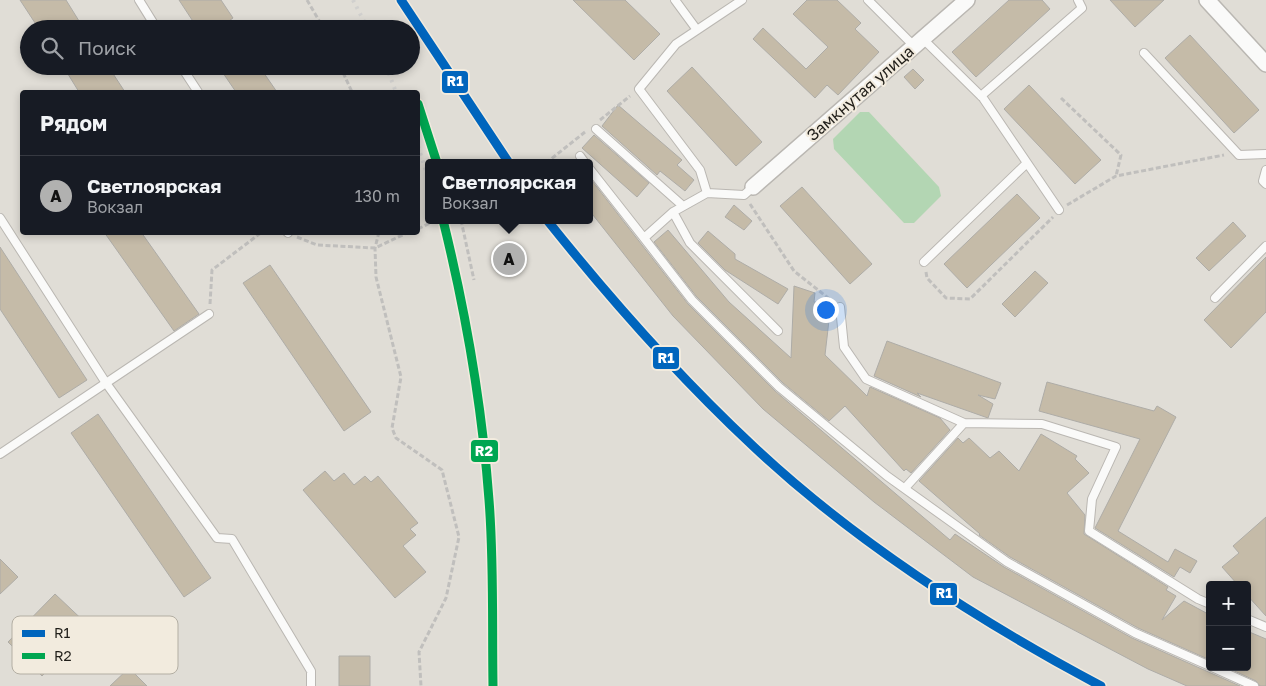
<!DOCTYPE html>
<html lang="ru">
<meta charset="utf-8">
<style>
body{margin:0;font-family:"Golos Text",sans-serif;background:#20242c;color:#f1f3f6}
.controls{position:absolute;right:15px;bottom:15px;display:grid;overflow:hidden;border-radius:5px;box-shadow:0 2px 8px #0003}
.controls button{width:45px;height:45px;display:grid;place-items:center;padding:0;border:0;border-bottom:1px solid #363941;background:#171b24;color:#f1f3f6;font:25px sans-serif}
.you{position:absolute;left:825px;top:309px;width:18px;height:18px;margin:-12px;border:4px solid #fff;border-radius:50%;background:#1a73e8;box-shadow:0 0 0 8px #1a73e833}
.badge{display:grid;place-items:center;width:32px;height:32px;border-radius:50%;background:#b1b1b0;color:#111;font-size:16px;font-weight:700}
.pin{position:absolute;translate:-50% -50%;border:2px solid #fff;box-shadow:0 1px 5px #0006}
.popup{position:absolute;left:425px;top:159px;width:168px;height:65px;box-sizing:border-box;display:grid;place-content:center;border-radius:5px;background:#171b24;filter:drop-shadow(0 1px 4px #0005);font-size:16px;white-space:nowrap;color:#9ea1a6}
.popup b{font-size:19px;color:#f1f3f6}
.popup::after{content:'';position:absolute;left:50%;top:100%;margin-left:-10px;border:10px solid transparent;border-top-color:#171b24}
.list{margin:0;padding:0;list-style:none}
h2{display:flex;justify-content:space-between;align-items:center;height:65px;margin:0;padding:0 20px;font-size:21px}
h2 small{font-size:16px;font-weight:400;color:#9ea1a6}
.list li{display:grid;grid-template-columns:32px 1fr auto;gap:15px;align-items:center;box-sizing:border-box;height:80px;padding:0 20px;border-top:1px solid #363941}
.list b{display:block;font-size:19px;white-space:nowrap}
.list p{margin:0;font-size:16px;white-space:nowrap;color:#9ea1a6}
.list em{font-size:16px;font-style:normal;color:#9ea1a6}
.icon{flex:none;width:28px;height:28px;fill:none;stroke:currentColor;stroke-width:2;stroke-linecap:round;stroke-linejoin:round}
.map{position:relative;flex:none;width:1266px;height:686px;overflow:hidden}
.search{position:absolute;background:#171b24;box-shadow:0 2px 8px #0003;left:20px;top:20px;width:400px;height:55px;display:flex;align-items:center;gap:12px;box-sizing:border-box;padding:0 18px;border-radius:28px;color:#9ea1a6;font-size:19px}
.panel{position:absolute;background:#171b24;box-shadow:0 2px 8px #0003;left:20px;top:90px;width:400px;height:145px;border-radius:5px}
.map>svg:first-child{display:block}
.green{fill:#b3d6b3}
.building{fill:#c5bba8;stroke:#aeaca7}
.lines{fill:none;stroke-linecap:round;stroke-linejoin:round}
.service-casing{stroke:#bab7b2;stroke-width:10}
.minor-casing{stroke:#bab7b2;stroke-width:18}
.path{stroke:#c0bfbd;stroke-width:3;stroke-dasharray:5 2.5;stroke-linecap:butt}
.service{stroke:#fafaf9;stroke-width:8}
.minor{stroke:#fafaf9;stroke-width:15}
.rail{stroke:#d1d0ce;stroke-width:4;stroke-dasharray:2.5 5;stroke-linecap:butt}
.rail-1-casing{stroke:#f2ebde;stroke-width:12}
.rail-2-casing{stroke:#f2ebde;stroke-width:12}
.rail-1{stroke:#0065bd;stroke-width:9}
.rail-2{stroke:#00a651;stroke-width:9}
.labels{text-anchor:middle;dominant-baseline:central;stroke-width:4;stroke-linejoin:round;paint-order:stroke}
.street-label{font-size:16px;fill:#201e19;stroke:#f2ebde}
.key{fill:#f2ebde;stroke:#b3aea3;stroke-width:1}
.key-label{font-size:14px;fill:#201e19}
.line-badge{stroke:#f2ebde;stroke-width:2}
.badge-label{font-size:14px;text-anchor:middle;font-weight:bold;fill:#fff}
</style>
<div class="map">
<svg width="1266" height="686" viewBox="0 0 1266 686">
<rect width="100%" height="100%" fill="#e0ddd6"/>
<path class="green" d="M860 112H869L939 187 941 196 914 223H904L834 149 833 139Z"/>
<path class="building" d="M20 0H66L84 29H39Z
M179 0H221L233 18 218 29H198Z
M573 0H625L660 34 634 60Z
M807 0H837L861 23 855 29 879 52 838 95 827 85 815 98 753 39 763 28 806 69 828 47 793 14Z
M1009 0H1042L1050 9 976 77 952 52Z
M1110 0H1164L1135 27Z
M1190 35 1259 110 1234 133 1165 58Z
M63 66H108L125 92H79Z
M233 66H259L277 92H236L223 73Z
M692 67 762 142 736 166 667 91Z
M913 69 924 80 915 89 904 77Z
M1029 85 1101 160 1075 184 1004 109Z
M618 105 682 160 677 165 694 180 685 191 660 171 657 175 602 126Z
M594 135 649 183 637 197 582 148Z
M589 177 688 304 775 391 950 540 955 534 1004 567 1132 638 1240 686H1187L1148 669 973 577 874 502 763 409 673 316 589 210Z
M802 187 872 264 850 284 780 206Z
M1017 194 1040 218 967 288 944 264Z
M734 205 752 221 744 230 725 217Z
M1233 222 1246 236 1209 271 1196 258Z
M668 230 729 302 791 358 794 286 815 293 814 302 831 303 825 355 867 396 870 387 940 418 950 430 911 473 906 469 904 471 845 406 829 421 783 383 696 296 654 242Z
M708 231 735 254V259L788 289 778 304 725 270 698 243Z
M104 232H141L199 314 174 331Z
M0 247 87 380 59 398 0 309Z
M1266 257V312L1231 348 1204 320Z
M270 265 371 412 344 431 243 283Z
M1035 271 1048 283 1015 317 1002 304Z
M887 341 1001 383 995 399 978 395 993 404 988 418 917 393 921 397 874 376Z
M1047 382 1154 411 1157 406 1176 417 1118 531 1168 562 1175 549 1197 561 1190 573 1180 567 1174 577 1095 528 1140 439 1039 411Z
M98 414 211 578 184 597 71 433Z
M1041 434 1077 456 1075 459 1089 473 1067 493 1085 515 1084 534 1168 587 1166 590 1176 596 1162 620 1184 601 1210 615V660L1138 628 1010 557 979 535 980 534 919 481 958 438 963 443 969 438 990 458 999 451 1019 471Z
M325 471 334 481 344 473 354 485 365 476 371 482 378 476 418 523 410 529 416 535 403 546 426 572 395 598 303 490Z
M1266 517V616L1247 595V585H1238L1222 567 1239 553 1233 546Z
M0 559 18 577 0 594Z
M55 594 90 627 42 676 8 642Z
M1247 631 1266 639V686H1260L1256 681 1226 667H1247Z
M339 656H370V686H339Z
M129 668 147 686H110Z"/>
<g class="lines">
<g class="service-casing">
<path id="service" d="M139 0 157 29
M675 0 697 30
M868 0 914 46
M923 39 983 98 1059 210
M1144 53 1239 155 1266 154
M181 66 198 92
M981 96 1082 8 1078 0
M596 129 683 206
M580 156 585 163
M589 168 644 238
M1266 170 1263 181 1266 184
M753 187 744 195 707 193 673 212 644 238 692 300 779 387 887 476 1007 562 1135 633 1210 666
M707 193 700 170 639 89 676 44 742 0
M673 212 690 243 778 331
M0 218 106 383 217 538 232 539 311 671V686
M287 232 288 233
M924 262 1027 163
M1215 298 1266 246
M840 307 844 347 866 379 964 423
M0 454 209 314
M905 488 964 423 1042 424 1116 447 1092 499 1089 531 1198 599 1210 604
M1247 619 1266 627
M1212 667 1254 686"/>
</g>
<g class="minor-casing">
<path id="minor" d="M1207 0 1266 64
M753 187 967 0"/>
</g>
<path class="path" d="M307 0 324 29
M340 66 352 92
M1061 98 1121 155 1116 176
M600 120 630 96
M546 163 585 132
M750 204 794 271 832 301
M1067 205 1116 176 1224 155
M461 220 474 280
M418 229 436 220
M379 232 375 248 376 277 401 377 392 428 396 438 442 470 459 537 446 598 419 652 421 686
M297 237 317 245 375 248 409 232
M926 272 927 278 946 298 970 299 1053 217
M210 304 212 270 262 232"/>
<use href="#service" class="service"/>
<use href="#minor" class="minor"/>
<path class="rail" d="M353 0 368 29
M401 0 452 77
M386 66 396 92
M418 146 429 180
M443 220C466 313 482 405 489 500 494 562 492 624 493 686"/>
<g class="rail-1-casing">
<path id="rail-1" d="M401 0 509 163
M547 220C611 300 678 376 753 446 856 543 977 620 1101 686"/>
</g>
<g class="rail-2-casing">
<path id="rail-2" d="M418 104 437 163
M443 220C466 313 482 405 489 500 494 562 492 624 493 686"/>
</g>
<use href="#rail-1" class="rail-1"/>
<use href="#rail-2" class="rail-2"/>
</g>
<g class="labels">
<g class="street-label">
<text transform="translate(860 93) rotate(-41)">Замкнутая улица</text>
</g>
</g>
<rect x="12" y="616" width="166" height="58" rx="8" class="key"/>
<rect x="22" y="630" width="23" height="7" fill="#0065bd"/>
<rect x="22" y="653" width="23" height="6" fill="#00a651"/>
<g class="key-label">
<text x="54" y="638">R1</text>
<text x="54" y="661">R2</text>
</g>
<g class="line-badge">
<rect x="441" y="70" width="28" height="24" rx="5" fill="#0065bd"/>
<rect x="652" y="346" width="28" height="24" rx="5" fill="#0065bd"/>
<rect x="470" y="439" width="29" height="24" rx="5" fill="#00a651"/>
<rect x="929" y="582" width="29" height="24" rx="5" fill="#0065bd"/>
</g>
<g class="badge-label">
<text x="455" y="86">R1</text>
<text x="666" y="363">R1</text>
<text x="484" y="456">R2</text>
<text x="944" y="598">R1</text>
</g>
</svg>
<div class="controls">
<button>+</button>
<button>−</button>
</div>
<div class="you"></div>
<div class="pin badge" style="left:509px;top:259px">A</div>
<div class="popup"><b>Светлоярская</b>Вокзал</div>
<div class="search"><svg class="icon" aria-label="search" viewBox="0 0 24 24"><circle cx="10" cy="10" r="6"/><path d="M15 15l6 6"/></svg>Поиск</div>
<section class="panel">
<h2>Рядом<small></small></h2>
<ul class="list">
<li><span class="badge">A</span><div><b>Светлоярская</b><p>Вокзал</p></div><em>130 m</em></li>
</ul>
</section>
</div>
